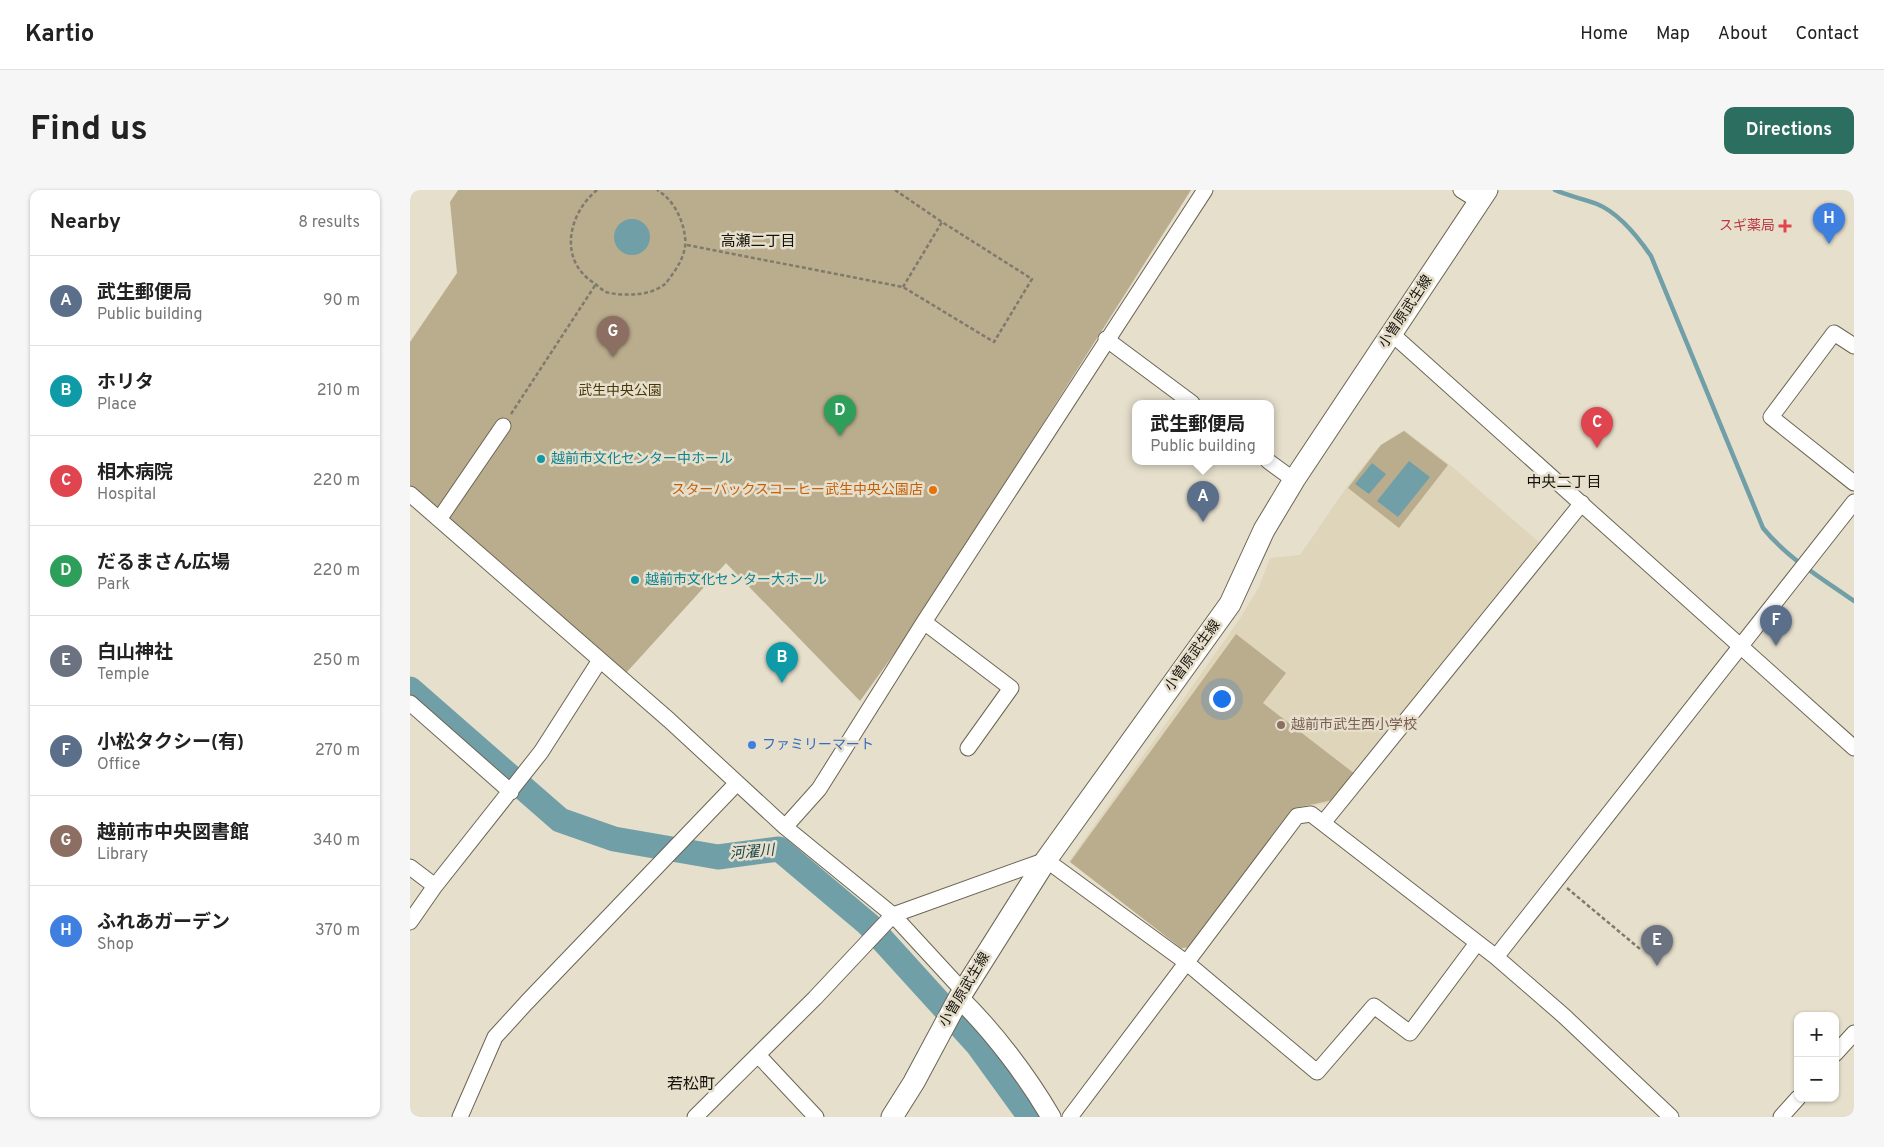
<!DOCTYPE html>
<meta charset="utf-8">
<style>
body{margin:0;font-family:Overpass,"Noto Sans JP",sans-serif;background:#f6f6f6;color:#222}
.controls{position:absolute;right:15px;bottom:15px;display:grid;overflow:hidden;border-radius:10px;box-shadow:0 1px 4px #0004}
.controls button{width:45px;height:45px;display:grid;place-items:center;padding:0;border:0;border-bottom:1px solid #e0e0e0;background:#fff;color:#222;font:25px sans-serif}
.you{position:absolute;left:811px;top:508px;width:18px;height:18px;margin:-12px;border:4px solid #fff;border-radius:50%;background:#1a73e8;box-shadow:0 0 0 8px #1a73e833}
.badge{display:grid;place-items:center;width:32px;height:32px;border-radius:50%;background:#2c6f60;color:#fff;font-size:16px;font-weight:700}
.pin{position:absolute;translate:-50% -41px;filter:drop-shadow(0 1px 2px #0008)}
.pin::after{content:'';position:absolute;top:26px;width:18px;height:15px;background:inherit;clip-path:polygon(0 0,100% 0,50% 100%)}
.popup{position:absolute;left:722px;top:210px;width:142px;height:65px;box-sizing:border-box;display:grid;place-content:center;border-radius:10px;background:#fff;filter:drop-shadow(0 1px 4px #0005);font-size:16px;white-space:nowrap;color:#767676}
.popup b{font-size:19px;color:#222}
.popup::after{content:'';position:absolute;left:50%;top:100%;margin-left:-10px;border:10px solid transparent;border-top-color:#fff}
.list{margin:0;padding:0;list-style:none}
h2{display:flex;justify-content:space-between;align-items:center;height:65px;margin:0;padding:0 20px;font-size:21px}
h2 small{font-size:16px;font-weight:400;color:#767676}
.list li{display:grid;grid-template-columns:32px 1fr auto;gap:15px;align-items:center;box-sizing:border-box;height:90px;padding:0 20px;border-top:1px solid #e0e0e0}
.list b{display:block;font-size:19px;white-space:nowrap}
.list p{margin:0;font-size:16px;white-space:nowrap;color:#767676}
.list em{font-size:16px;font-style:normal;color:#767676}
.map{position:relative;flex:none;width:1444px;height:927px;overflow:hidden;border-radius:10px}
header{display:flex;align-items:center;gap:30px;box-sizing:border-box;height:70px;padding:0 25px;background:#fff;border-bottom:1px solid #e0e0e0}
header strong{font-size:24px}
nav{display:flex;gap:28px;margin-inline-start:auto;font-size:18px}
.intro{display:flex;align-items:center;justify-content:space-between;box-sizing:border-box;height:120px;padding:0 30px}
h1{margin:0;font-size:35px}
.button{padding:12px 22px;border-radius:10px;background:#2c6f60;color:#fff;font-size:18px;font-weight:700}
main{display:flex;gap:30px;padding:0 30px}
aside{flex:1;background:#fff;border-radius:10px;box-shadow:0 1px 4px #0004}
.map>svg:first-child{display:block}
.built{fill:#dfd5bb}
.green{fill:#baad8d}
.water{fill:#709fa8}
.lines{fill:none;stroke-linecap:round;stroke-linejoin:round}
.stream{stroke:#709fa8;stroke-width:4.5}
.river{stroke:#709fa8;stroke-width:25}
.minor-casing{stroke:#6b6554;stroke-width:17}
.tertiary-casing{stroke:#6b6554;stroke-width:21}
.secondary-casing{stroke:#6b6554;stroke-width:23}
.path{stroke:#7f7a6d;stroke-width:2.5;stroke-dasharray:4 2.5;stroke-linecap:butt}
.minor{stroke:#fff;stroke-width:15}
.tertiary{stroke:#fff;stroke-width:19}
.secondary{stroke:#fff;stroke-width:21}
.health-dot{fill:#e0444e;stroke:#e6dfcc;stroke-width:2}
.culture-dot{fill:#0f9aa8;stroke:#e6dfcc;stroke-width:2}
.food-dot{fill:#e8710a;stroke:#e6dfcc;stroke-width:2}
.education-dot{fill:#8d6e63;stroke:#e6dfcc;stroke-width:2}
.shop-dot{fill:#3f7fe0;stroke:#e6dfcc;stroke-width:2}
.labels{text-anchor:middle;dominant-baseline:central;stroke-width:5;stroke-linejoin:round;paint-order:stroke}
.health-label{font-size:14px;fill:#be3a42;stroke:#e6dfcc;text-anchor:end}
.street-label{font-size:14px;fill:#14120b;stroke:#e6dfcc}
.park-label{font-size:14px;fill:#483808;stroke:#e6dfcc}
.culture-label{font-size:14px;fill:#0d838f;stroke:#e6dfcc;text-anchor:start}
.food-label{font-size:14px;fill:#c56008;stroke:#e6dfcc;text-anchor:end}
.education-label{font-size:14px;fill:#785e54;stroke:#e6dfcc;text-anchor:start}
.shop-label{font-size:14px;fill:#366cbe;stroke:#e6dfcc;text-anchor:start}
.neighbourhood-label{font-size:15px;fill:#14120b;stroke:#e6dfcc}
.water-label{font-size:15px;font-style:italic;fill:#1b474e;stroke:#e6dfcc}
.quarter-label{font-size:16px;fill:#14120b;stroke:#e6dfcc}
</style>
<header>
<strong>Kartio</strong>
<nav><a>Home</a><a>Map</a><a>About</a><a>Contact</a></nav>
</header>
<div class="intro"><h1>Find us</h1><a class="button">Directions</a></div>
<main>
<aside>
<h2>Nearby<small>8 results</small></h2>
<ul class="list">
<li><span class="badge" style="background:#5c6f8a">A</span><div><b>武生郵便局</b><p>Public building</p></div><em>90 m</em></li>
<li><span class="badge" style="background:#0f9aa8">B</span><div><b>ホリタ</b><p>Place</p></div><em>210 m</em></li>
<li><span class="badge" style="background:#e0444e">C</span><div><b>相木病院</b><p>Hospital</p></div><em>220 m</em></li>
<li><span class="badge" style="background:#2e9e5b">D</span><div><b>だるまさん広場</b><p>Park</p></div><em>220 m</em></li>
<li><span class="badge" style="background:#6b7280">E</span><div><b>白山神社</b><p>Temple</p></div><em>250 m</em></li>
<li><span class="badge" style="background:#5c6f8a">F</span><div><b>小松タクシー(有)</b><p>Office</p></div><em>270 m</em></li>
<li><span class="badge" style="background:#8d6e63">G</span><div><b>越前市中央図書館</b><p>Library</p></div><em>340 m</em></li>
<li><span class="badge" style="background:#3f7fe0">H</span><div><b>ふれあガーデン</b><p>Shop</p></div><em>370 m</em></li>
</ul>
</aside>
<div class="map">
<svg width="1444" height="927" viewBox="0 0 1444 927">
<rect width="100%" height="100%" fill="#e6dfcc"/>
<path class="built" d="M994 240 1039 274 1131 354 925 612 886 619 781 758 772 759 659 671 829 430 849 397 860 368 890 365 936 298 970 255Z"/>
<path class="green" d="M48 0H781L507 432 450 511 316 373 216 483 0 296V152L47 83 40 12Z
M994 241 1038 275 989 338 938 298 971 255Z
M826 444 876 483 853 513 945 584 923 610 885 618 784 753 781 757 771 758 660 672Z"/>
<path class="water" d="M204 47a18 18 0 1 1 36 0a18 18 0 1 1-36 0Z
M999 271 1020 287 988 327 967 311Z
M962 273 976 284 959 304 945 294Z"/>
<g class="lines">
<path class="stream" d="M1145 0C1159 6 1173 9 1187 14 1209 23 1228 47 1241 66L1353 338C1377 368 1413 389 1444 411"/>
<path class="river" d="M0 499 150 630 204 649 308 667 369 659 458 734 567 854 620 927"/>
<g class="minor-casing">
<path id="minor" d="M1051 0 1070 12
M982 144 1444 558
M696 149 782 213
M1444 156 1424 143 1361 227 1444 293
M858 271 884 290
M0 304 259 530 375 637 483 725 553 801
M30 328 93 236
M514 432 601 498 558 558
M0 513 101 602
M913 633 1172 313
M375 637 409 599 514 432 795 0
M0 677 25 696
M0 732 25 696 131 562 190 470
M1086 767 1444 312
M1425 864 1444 843
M348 865 406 927
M50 927 85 847 117 812 327 593
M285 927 405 808 483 725 636 670 777 773 907 882 964 816 1000 843 1067 753
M660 927 887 626 901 624 1086 767 1154 826 1261 927
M1371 927 1388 908"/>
</g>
<g class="tertiary-casing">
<path id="tertiary" d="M549 808C583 841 617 886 641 927"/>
</g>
<g class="secondary-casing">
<path id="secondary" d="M482 927 504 892 549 808 636 670 820 414 854 340 884 290 1077 0"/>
</g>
<path class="path" d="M187 0C158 24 148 70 184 93 188 96 192 100 196 102 206 105 217 105 227 104 235 104 248 100 255 94 258 91 261 86 264 82 271 72 277 59 275 47 273 29 263 9 247 0
M485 0 532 32
M277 55 493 97 584 152 622 89 532 32 493 97
M101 224 186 94
M1157 698 1230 759"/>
<use href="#minor" class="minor"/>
<use href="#tertiary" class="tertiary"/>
<use href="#secondary" class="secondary"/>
</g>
<path class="health-dot" d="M1372.5 28.5h5v5h5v5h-5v5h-5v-5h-5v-5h5z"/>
<g class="culture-dot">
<circle cx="131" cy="269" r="5"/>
<circle cx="225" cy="390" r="5"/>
</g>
<circle class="food-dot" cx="523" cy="300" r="5"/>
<circle class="education-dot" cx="871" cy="535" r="5"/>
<circle class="shop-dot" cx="342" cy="555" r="5"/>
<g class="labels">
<g class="health-label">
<text x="1365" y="36">スギ薬局</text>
</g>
<g class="street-label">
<text transform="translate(996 122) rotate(-56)">小曽原武生線</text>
<text transform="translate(783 466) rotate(-54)">小曽原武生線</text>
<text transform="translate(555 800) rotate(-59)">小曽原武生線</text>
</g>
<g class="park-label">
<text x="210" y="201">武生中央公園</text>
</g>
<g class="culture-label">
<text x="141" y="269">越前市文化センター中ホール</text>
<text x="235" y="390">越前市文化センター大ホール</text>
</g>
<g class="food-label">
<text x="513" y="300">スターバックスコーヒー武生中央公園店</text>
</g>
<g class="education-label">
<text x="881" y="535">越前市武生西小学校</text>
</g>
<g class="shop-label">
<text x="352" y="555">ファミリーマート</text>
</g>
<g class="neighbourhood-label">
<text x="348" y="52">高瀬二丁目</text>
<text x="1154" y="293">中央二丁目</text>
</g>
<g class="water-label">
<text transform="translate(342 663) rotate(-5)">河濯川</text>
</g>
<g class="quarter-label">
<text x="281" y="895">若松町</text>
</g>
</g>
</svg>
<div class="controls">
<button>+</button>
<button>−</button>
</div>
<div class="you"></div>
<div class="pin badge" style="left:793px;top:332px;background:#5c6f8a">A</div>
<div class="popup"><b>武生郵便局</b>Public building</div>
<div class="pin badge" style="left:372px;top:493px;background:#0f9aa8">B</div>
<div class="pin badge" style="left:1187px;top:258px;background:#e0444e">C</div>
<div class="pin badge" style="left:430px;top:246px;background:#2e9e5b">D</div>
<div class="pin badge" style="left:1247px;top:776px;background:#6b7280">E</div>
<div class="pin badge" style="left:1366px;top:456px;background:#5c6f8a">F</div>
<div class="pin badge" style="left:203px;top:167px;background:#8d6e63">G</div>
<div class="pin badge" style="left:1419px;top:54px;background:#3f7fe0">H</div>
</div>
</main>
